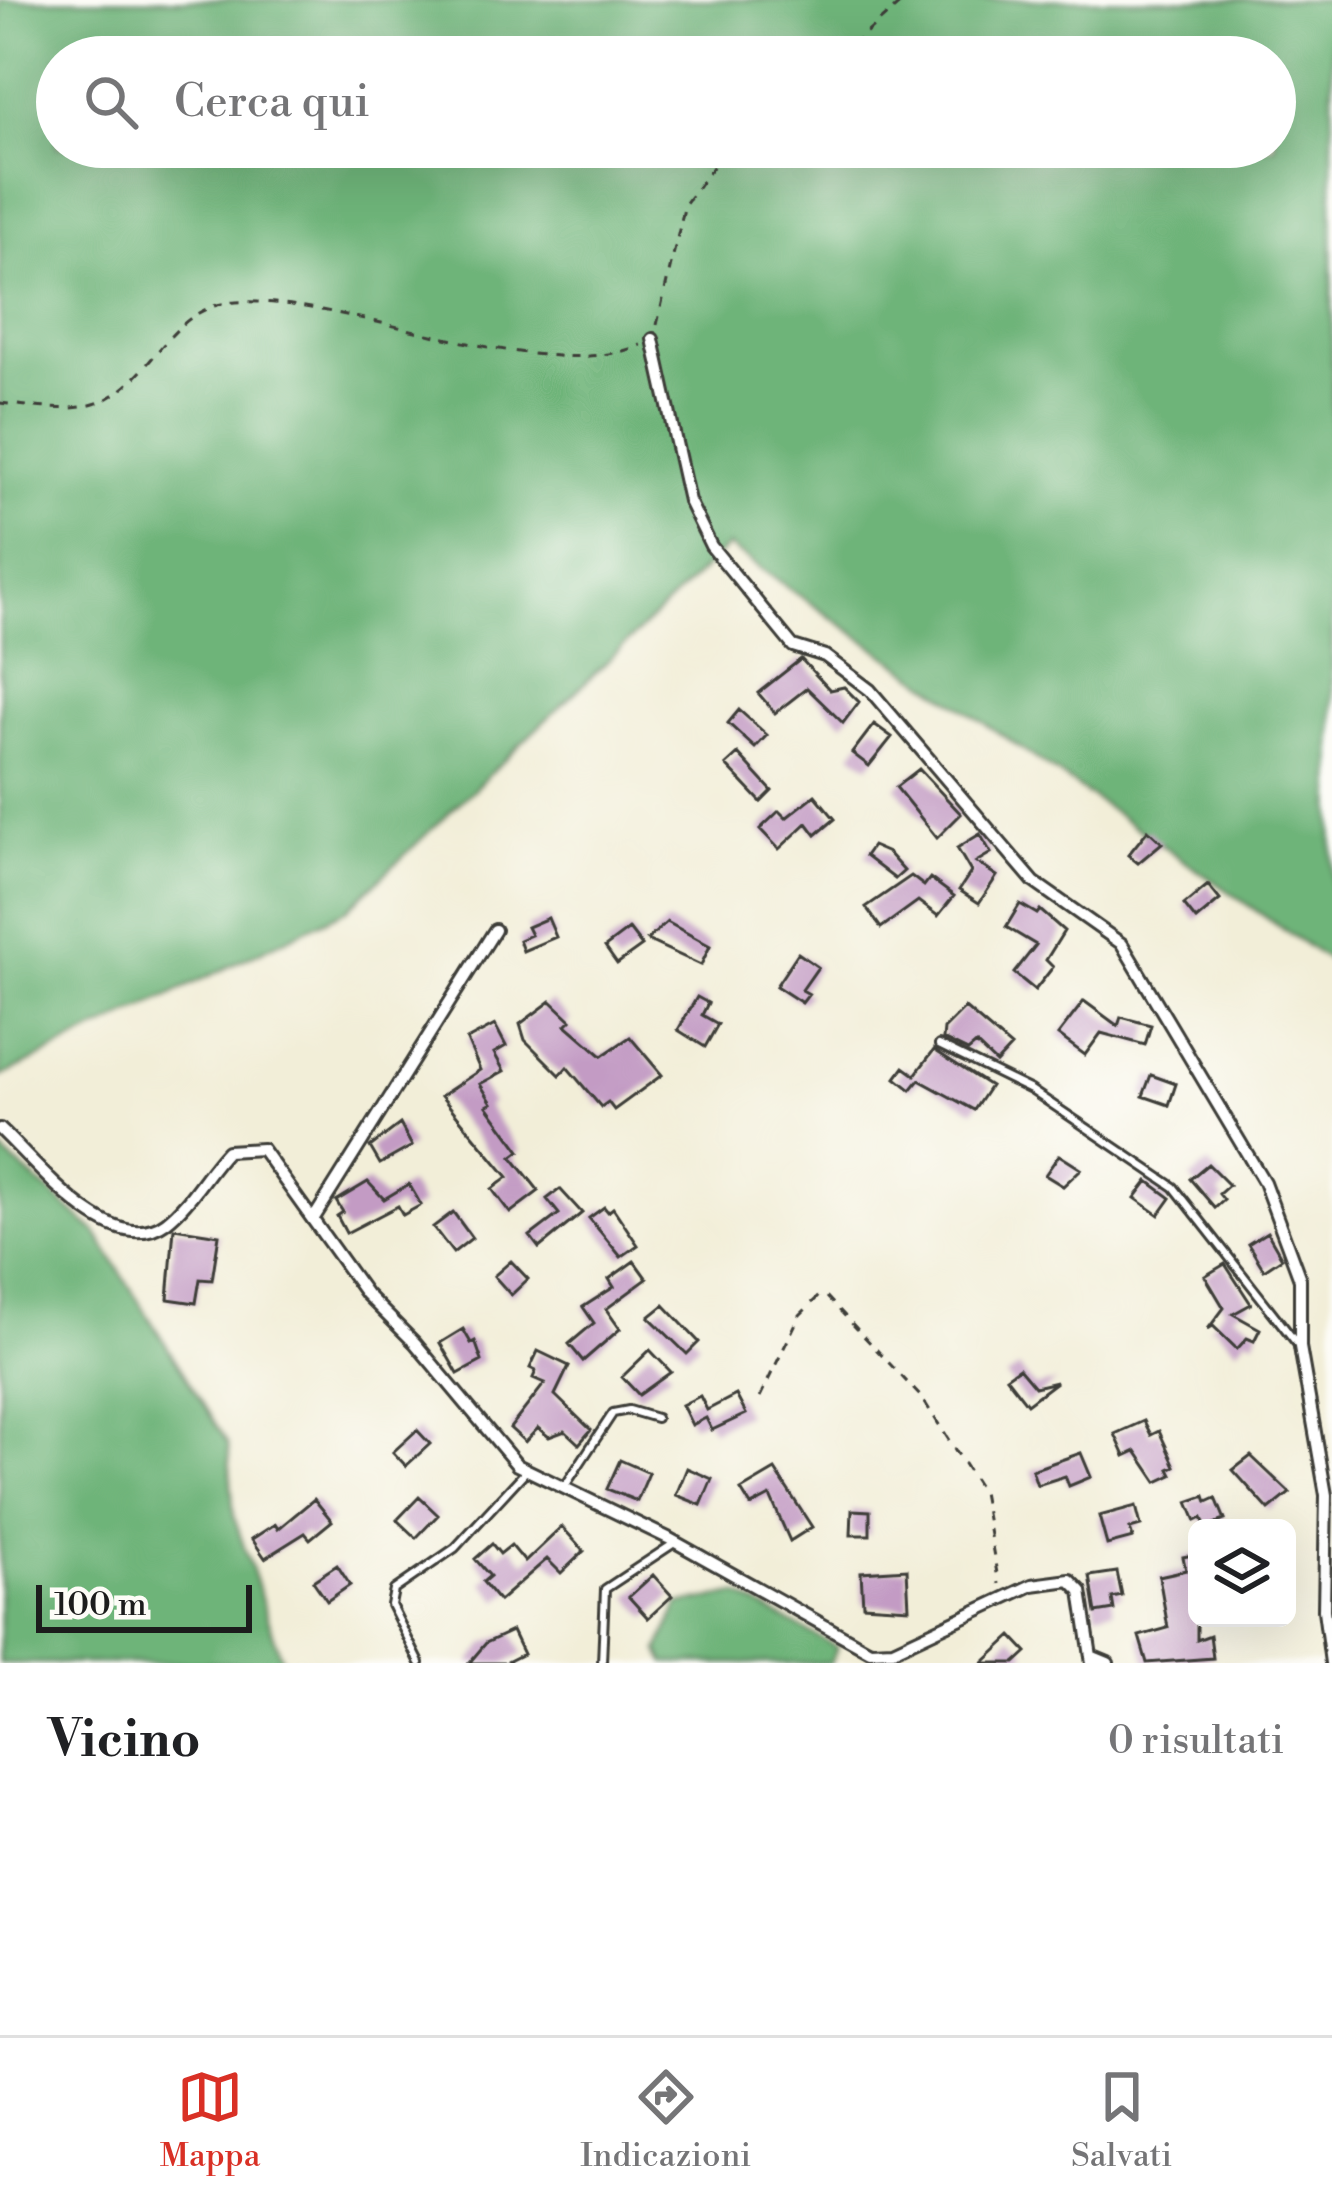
<!DOCTYPE html>
<html lang="it">
<style>
body{margin:0;font-family:"Libre Bodoni",serif;background:#f2f2f2;color:#202124}
.controls{position:absolute;right:36px;bottom:36px;display:grid;overflow:hidden;border-radius:18px;box-shadow:0 12px 48px #0002}
.controls button{width:108px;height:108px;display:grid;place-items:center;padding:0;border:0;border-bottom:3px solid #e0e0e0;background:#fff;color:#202124;font:60px sans-serif}
.scale{position:absolute;left:36px;bottom:30px;width:216px;box-sizing:border-box;padding-left:12px;border:6px solid #1c1c1c;border-top:0;font-size:33px;line-height:42px;white-space:nowrap;color:#1c1c1c;-webkit-text-stroke:9px #fdfcf7;paint-order:stroke}
.list{margin:0;padding:0;list-style:none}
h2{display:flex;justify-content:space-between;align-items:center;height:156px;margin:0;padding:0 48px;font-size:51px}
h2 small{font-size:39px;font-weight:400;color:#757577}
.icon{flex:none;width:66px;height:66px;fill:none;stroke:currentColor;stroke-width:2;stroke-linecap:round;stroke-linejoin:round}
.map{position:relative;flex:none;width:1332px;height:1663px;overflow:hidden}
.search{position:absolute;background:#fff;box-shadow:0 12px 48px #0002;left:36px;right:36px;top:36px;height:132px;display:flex;align-items:center;gap:30px;box-sizing:border-box;padding:0 42px;border-radius:66px;color:#757577;font-size:45px}
.sheet{height:372px;background:#fff}
nav{display:flex;justify-content:space-around;align-items:center;box-sizing:border-box;height:168px;border-top:3px solid #e0e0e0;background:#fff;font-size:33px;color:#757577}
nav a{display:grid;justify-items:center;gap:6px}
nav .on{color:#d93025}
.map>svg:first-child{display:block}
.forest{fill:#6eb479;stroke:#45684a;stroke-width:3;fill-rule:evenodd}
.building{fill:#c39bc4}
.lines{fill:none;stroke-linecap:round;stroke-linejoin:round}
.service-casing{stroke:#3c3c38;stroke-width:12}
.minor-casing{stroke:#3c3c38;stroke-width:16}
.path{stroke:#3c3c38;stroke-width:3;stroke-dasharray:9 9;stroke-linecap:butt}
.service{stroke:#fff;stroke-width:6}
.minor{stroke:#fff;stroke-width:10}
</style>
<div class="map">
<svg width="1332" height="1663" viewBox="0 0 1332 1663">
<rect width="100%" height="100%" fill="#fdfcf7"/>
<filter id="ink" filterUnits="userSpaceOnUse"><feTurbulence type="fractalNoise" baseFrequency=".00833" numOctaves="2"/><feDisplacementMap in="SourceGraphic" scale="24" xChannelSelector="R" yChannelSelector="G"/><feConvolveMatrix kernelMatrix="1 2 1 2 8 2 1 2 1" color-interpolation-filters="sRGB"/></filter>
<filter id="wash" filterUnits="userSpaceOnUse"><feTurbulence type="fractalNoise" baseFrequency=".004" numOctaves="4" result="noise"/><feDisplacementMap in="SourceGraphic" scale="48" xChannelSelector="R" yChannelSelector="G"/><feGaussianBlur stdDeviation="2.7" result="paint"/><feColorMatrix in="noise" values="0 0 0 0 0 0 0 0 0 0 0 0 0 0 0 0 0 1.4 0 .05"/><feComposite in="paint" operator="in"/></filter>
<g filter="url(#wash)">
<rect width="100%" height="100%" fill="#f2eed8"/>
<path class="forest" d="M0 0H1332V963L728 546 348 909 0 1077ZM57 57H1275V147H57Z
M0 1150 95 1231 228 1444 234 1517 283 1663H0Z
M737 1594 837 1647 831 1663H665L659 1651 679 1604Z"/>
<g id="blocks">
<path class="building" d="M801 659 830 690 844 687 859 702 843 723 807 688 775 713 758 693Z
M739 710 767 735 755 748 728 723Z
M874 724 892 737 869 766 852 753Z
M738 754 772 791 761 802 726 765Z
M919 769 961 814 937 838 896 787Z
M815 795 835 819 816 835 807 823 779 849 760 829 779 811 786 818Z
M1148 830 1162 843 1138 863 1128 855Z
M980 834 991 853 976 862 997 876 979 903 959 890 971 872 957 848Z
M872 846 888 853 904 871 895 879 865 856Z
M911 876 924 886 930 878 954 896 938 916 918 901 881 928 866 907Z
M1208 885 1220 900 1196 920 1184 905Z
M1020 904 1037 914 1040 910 1064 931 1046 960 1053 967 1035 990 1014 973 1036 945 1006 927Z
M548 918 556 937 523 951 519 940 531 935 527 927Z
M667 922 710 946 701 965 647 940Z
M629 929 642 946 617 964 605 947Z
M798 953 818 967 802 990 809 994 802 1003 776 986Z
M697 997 708 1003 702 1015 718 1024 705 1047 678 1030Z
M551 1001 571 1020 566 1025 602 1056 630 1037 662 1075 614 1110 608 1102 601 1107 567 1067 560 1075 525 1040 520 1024Z
M1084 1001 1118 1026 1121 1017 1151 1025 1145 1045 1101 1033 1085 1055 1058 1035Z
M965 1008 1011 1047 996 1063 976 1044 968 1051 943 1039 944 1029Z
M495 1025 506 1046 494 1053 504 1071 480 1084 492 1103 487 1106 520 1151 512 1157 539 1191 510 1213 492 1189 508 1177 441 1096 480 1070 467 1040Z
M934 1050 990 1086 974 1110 919 1080 911 1090 896 1078 904 1067 915 1075Z
M1151 1075 1176 1084 1169 1105 1143 1096Z
M400 1124 412 1146 380 1164 370 1147Z
M1059 1155 1081 1169 1063 1186 1045 1175Z
M1208 1164 1229 1185 1219 1194 1224 1200 1215 1208 1190 1179Z
M1148 1181 1171 1198 1159 1215 1135 1198Z
M368 1182 384 1199 409 1184 421 1205 403 1215 398 1206 346 1233 337 1216 343 1212 336 1201Z
M560 1189 582 1213 539 1248 530 1236 559 1214 547 1199Z
M604 1207 608 1212 613 1208 638 1245 621 1257 589 1218Z
M453 1212 472 1238 453 1253 433 1227Z
M174 1228 219 1235 212 1280 200 1279 196 1303 168 1299Z
M1267 1232 1282 1258 1264 1270 1248 1244Z
M511 1261 528 1279 511 1295 494 1276Z
M634 1261 647 1279 606 1309 620 1329 583 1361 569 1344 594 1323 583 1307 614 1287 609 1279Z
M1225 1264 1251 1304 1233 1314 1260 1329 1254 1341 1247 1338 1237 1349 1213 1326 1208 1329 1224 1308 1205 1276Z
M664 1305 699 1342 687 1354 649 1317Z
M463 1329 471 1343 475 1341 482 1361 458 1374 440 1343Z
M650 1350 671 1372 639 1395 622 1377Z
M538 1351 569 1366 555 1395 591 1430 579 1444 565 1431 549 1437 538 1428 525 1442 510 1428 545 1383 533 1378 536 1371 530 1368Z
M1019 1368 1035 1387 1056 1382 1027 1404 1006 1377Z
M736 1395 746 1414 712 1430 706 1418 692 1425 682 1405 700 1396 707 1410Z
M1144 1421 1151 1435 1159 1431 1175 1466 1169 1469 1172 1475 1157 1482 1136 1451 1125 1456 1115 1434Z
M417 1430 430 1444 406 1466 393 1452Z
M1081 1453 1091 1477 1069 1486 1065 1476 1037 1485 1032 1470Z
M1251 1456 1290 1493 1269 1510 1233 1470Z
M620 1460 649 1473 637 1501 607 1489Z
M687 1468 712 1479 701 1505 676 1495Z
M775 1470 812 1527 790 1541 770 1496 751 1506 741 1490Z
M1205 1496 1207 1502 1216 1498 1225 1520 1206 1527 1202 1518 1196 1521 1188 1502Z
M419 1497 438 1515 416 1538 397 1520Z
M314 1499 332 1521 310 1539 305 1533 265 1558 252 1539 275 1524 278 1529Z
M1136 1506 1141 1526 1130 1529 1133 1538 1107 1545 1099 1516Z
M852 1510 870 1511V1535H851Z
M562 1527 584 1551 561 1573 547 1559 499 1601 483 1582 490 1576 475 1559 492 1544 500 1554 511 1545 525 1562Z
M1197 1554V1640L1210 1635 1213 1658 1147 1663 1139 1636 1168 1628 1159 1576 1186 1570 1183 1557Z
M337 1565 350 1585 327 1601 313 1581Z
M907 1569 909 1608 863 1605 861 1572Z
M1117 1572 1122 1596 1112 1598 1114 1610 1096 1613 1090 1576Z
M653 1575 672 1596 648 1618 629 1597Z
M512 1631 523 1654 505 1663H469L486 1643Z
M1012 1636 1027 1652 1015 1663H983Z"/>
</g>
</g>
<g filter="url(#ink)">
<use href="#blocks" fill-opacity="0" stroke="#3c3c38" stroke-width="3"/>
<g class="lines">
<g class="service-casing">
<path id="service" d="M939 1045 1031 1090 1174 1187 1298 1345
M565 1486 613 1413 629 1410 656 1418
M420 1663 391 1605 394 1590 455 1548 526 1471
M602 1663 605 1589 673 1544"/>
</g>
<g class="minor-casing">
<path id="minor" d="M653 339 689 501 711 546 793 646 825 656 870 690 1034 882 1122 944 1264 1182 1300 1279V1347L1326 1495 1324 1610 1331 1663
M0 1129C36 1162 112 1262 166 1222 190 1204 206 1173 227 1151L262 1149 366 1294 415 1343 517 1465 668 1538 870 1651 893 1650 1032 1585 1070 1580 1081 1591 1092 1663
M314 1218 495 930
M1091 1656 1108 1663"/>
</g>
<path class="path" d="M839 57 904 0
M657 325 685 204 728 147
M0 403C32 406 69 414 100 402 156 379 167 306 236 302 350 296 538 388 641 345
M760 1397 800 1315 819 1296 827 1297 922 1398 982 1492 999 1584"/>
<use href="#service" class="service"/>
<use href="#minor" class="minor"/>
</g>
</g>
</svg>
<div class="controls">
<button><svg class="icon" aria-label="layers" viewBox="0 0 24 24"><path d="M12 4l9 5-9 5-9-5zM3 14l9 5 9-5"/></svg></button>
</div>
<div class="scale">100 m</div>
<div class="search"><svg class="icon" aria-label="search" viewBox="0 0 24 24"><circle cx="10" cy="10" r="6"/><path d="M15 15l6 6"/></svg>Cerca qui</div>
</div>
<section class="sheet">
<h2>Vicino<small>0 risultati</small></h2>
<ul class="list">
</ul>
</section>
<nav>
<a class="on"><svg class="icon" aria-label="map" viewBox="0 0 24 24"><path d="M3 6l6-2 6 2 6-2v14l-6 2-6-2-6 2zM9 4v14M15 6v14"/></svg>Mappa</a>
<a><svg class="icon" aria-label="directions" viewBox="0 0 24 24"><path d="M12 3l9 9-9 9-9-9zM9 14v-3h6M13 9l2 2-2 2"/></svg>Indicazioni</a>
<a><svg class="icon" aria-label="saved" viewBox="0 0 24 24"><path d="M7 4h10v16l-5-4-5 4z"/></svg>Salvati</a>
</nav>
